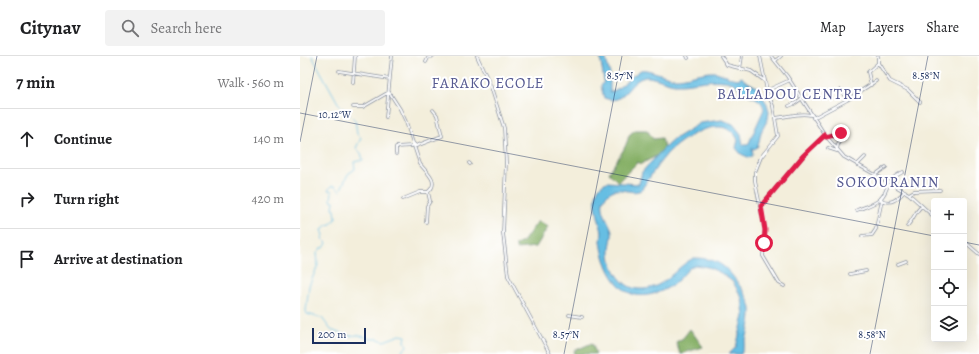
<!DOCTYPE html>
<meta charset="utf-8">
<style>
body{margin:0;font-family:Alegreya,serif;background:#f2f2f2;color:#202124}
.controls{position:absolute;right:12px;bottom:12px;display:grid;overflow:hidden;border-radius:4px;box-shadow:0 4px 16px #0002}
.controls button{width:36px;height:36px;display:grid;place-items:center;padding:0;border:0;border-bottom:1px solid #e0e0e0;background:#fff;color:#202124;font:20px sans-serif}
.scale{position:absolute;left:12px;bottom:10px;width:54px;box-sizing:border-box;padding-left:4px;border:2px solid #1b2f5e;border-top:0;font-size:11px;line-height:14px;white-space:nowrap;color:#1b2f5e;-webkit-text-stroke:3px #fff;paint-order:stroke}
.stop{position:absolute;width:12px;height:12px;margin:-9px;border:3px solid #e11d48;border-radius:50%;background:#fff}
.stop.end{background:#e11d48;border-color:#fff;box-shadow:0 1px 4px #0008}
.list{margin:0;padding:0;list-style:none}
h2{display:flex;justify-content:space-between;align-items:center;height:52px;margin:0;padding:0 16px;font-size:17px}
h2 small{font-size:13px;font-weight:400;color:#757577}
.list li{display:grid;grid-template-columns:26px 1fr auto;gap:12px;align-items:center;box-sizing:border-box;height:60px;padding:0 16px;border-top:1px solid #e0e0e0}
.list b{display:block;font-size:15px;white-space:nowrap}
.list em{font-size:13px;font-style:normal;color:#757577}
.icon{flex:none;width:22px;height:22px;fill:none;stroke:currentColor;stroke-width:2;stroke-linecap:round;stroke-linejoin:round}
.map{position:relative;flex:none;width:679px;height:298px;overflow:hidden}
header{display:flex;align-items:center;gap:24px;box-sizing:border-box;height:56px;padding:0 20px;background:#fff;border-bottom:1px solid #e0e0e0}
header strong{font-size:19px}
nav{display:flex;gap:22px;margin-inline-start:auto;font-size:14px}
.search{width:280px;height:36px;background:#f2f2f2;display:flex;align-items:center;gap:10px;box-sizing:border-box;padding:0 14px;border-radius:4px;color:#757577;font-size:15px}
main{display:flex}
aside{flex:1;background:#fff}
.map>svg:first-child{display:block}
.forest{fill:#86b066;stroke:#507062}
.water{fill:#66bee3;stroke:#4076a0}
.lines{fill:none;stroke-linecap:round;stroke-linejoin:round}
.stream{stroke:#66bee3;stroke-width:1}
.minor-casing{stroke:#878e9c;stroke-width:3.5}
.minor{stroke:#fff;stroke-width:2}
.route{stroke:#e11d48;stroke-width:5}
.ticks{fill:none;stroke:#1b2f5e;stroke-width:1;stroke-opacity:0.45}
.labels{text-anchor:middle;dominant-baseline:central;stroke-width:4;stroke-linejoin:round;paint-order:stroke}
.neighbourhood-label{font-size:15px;letter-spacing:1px;fill:#545890;stroke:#fff}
.ticks-label{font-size:10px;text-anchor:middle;fill:#1b2f5e;stroke:#fff;stroke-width:4;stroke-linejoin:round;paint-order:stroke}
</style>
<header>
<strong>Citynav</strong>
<div class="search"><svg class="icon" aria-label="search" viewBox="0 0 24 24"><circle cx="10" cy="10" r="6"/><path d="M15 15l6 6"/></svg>Search here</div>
<nav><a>Map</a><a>Layers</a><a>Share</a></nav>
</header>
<main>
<aside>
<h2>7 min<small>Walk · 560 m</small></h2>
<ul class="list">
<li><svg class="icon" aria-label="ahead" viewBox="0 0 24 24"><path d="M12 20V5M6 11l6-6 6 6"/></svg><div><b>Continue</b></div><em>140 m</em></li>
<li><svg class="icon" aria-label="right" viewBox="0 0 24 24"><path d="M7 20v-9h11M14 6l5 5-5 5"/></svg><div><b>Turn right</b></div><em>420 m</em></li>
<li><svg class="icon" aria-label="arrive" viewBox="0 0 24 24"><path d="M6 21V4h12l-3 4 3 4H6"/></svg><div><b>Arrive at destination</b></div></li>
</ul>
</aside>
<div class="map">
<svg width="679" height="298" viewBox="0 0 679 298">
<rect width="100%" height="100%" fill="#fff"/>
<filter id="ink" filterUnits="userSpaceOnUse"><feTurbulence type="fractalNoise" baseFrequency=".025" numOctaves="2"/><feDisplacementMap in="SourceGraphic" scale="8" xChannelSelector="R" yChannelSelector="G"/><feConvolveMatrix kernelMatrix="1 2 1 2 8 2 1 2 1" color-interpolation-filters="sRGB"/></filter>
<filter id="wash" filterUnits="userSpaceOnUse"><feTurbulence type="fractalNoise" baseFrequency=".012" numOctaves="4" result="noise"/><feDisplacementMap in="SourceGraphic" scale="16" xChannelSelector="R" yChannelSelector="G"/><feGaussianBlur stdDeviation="0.9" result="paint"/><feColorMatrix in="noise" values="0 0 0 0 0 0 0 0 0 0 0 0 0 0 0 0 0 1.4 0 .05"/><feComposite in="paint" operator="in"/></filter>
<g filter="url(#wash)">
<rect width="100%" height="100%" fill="#f3eedb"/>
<path class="forest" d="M335 74H347L353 83 362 82 364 92 360 98 341 108 338 106 318 126 309 117C317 102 326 94 329 79Z
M238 165 248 171 236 191 216 193V189L223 186Z
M390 273 403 291 380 298 376 286 383 282Z
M292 287 296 298H275L274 295Z"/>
<path class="water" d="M300 0H305L310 18V36C317 36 333 18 341 14 347 12 366 21 374 22 385 23 402 15 416 16 420 17 423 19 427 19V21L438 23 442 21 444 24 457 31 467 48 469 56 468 63 461 76 458 90 455 93 452 92 453 98 450 102 441 98 436 92 438 84C425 54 380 83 366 99 356 110 350 122 341 134 330 140 317 127 307 139 296 150 309 164 312 175 313 182 310 187 310 194 309 209 321 232 338 233 365 235 374 211 394 202 421 202 428 213 442 233 446 239 450 246 451 253 452 264 446 287 441 298H429L436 291 444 260 442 242 433 226 421 217 408 211 395 209C388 211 383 220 377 225 367 235 346 243 332 238 313 231 303 204 301 185 301 182 302 179 302 176 299 162 287 133 307 126L339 128 342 116 363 93 374 83 400 67 422 64 433 68 441 78 443 89H448L464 53C462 42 452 41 444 37 439 35 438 28 433 27 413 20 394 29 375 28 366 27 352 20 345 21 330 24 326 44 311 44L304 42 301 30 304 25Z"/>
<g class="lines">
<path class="stream" d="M12 0 38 47 55 64 57 77 61 82 56 92 61 97 63 104 54 106 55 113 48 118 40 135 35 130H32L28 134 32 135 31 144 34 145 33 152 35 154 36 162 31 168 26 169 22 174 24 179 22 182 27 187 24 192H21L17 197 18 209 9 230 6 255 7 258 22 262 31 274 48 280 58 279 70 283H78L84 285 100 279 106 280 105 285 107 290 100 298"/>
</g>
</g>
<g filter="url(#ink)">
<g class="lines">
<g class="minor-casing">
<path id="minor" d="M177 0 191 31 204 72 206 107 203 177 208 220 250 298
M387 0 388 2
M421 0 427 9 451 15 465 25
M460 0 467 35 473 50 478 80 461 101 455 116V125L465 174 463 200 479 227 484 230
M471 0 487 20 525 79 544 101 609 138 634 161
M475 5 481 0
M126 6 128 2 133 0
M578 7 590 25 608 34 620 46
M440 13 442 0
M39 15 90 23
M53 27 55 0
M571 29 568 16 578 7V0
M468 34 490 24
M541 34 547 44
M489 50 494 48 501 43
M53 51H63L89 36 100 53 106 66 120 108C127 117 140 126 128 136H120L103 143
M86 61 92 0
M475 62C488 61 498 56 511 59
M513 62 547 44 576 25
M526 81 544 76
M528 92 537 95
M537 93 541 77
M96 98V91L112 90 113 87 116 90 142 80 137 59 133 54
M169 107 170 108
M557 109 565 101
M575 119 586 111
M609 138 614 135 640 134
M581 144C592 149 597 143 605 135
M461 150 503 100 525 79
M557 154C564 151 573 149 579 144 591 134 582 126 603 116
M126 166 127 150 130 145 128 136
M607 170C614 163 615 155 622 150
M576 172 582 144 581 142
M562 180 572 179 576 173
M664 185 679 198
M598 208 606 205
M550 218 566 215
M269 259 282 261"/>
</g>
<use href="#minor" class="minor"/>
</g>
</g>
<g class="lines" filter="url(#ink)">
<path class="route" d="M464 187 465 174 461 150 503 100 525 79 526 81 541 77"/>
</g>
<path class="ticks" d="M0 57 634 180M0 86 17 0M664 186 679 189M264 298 322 0M570 298 628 0"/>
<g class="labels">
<g class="neighbourhood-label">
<text x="188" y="27">FARAKO ECOLE</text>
<text x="490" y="38">BALLADOU CENTRE</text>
<text x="588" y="126">SOKOURANIN</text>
</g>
</g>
<g class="ticks-label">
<text x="320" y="23">8.57°N</text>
<text x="626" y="23">8.58°N</text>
<text x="35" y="62">10.12°W</text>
<text x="266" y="282">8.57°N</text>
<text x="572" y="282">8.58°N</text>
</g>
</svg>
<div class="controls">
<button>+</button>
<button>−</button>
<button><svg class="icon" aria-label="locate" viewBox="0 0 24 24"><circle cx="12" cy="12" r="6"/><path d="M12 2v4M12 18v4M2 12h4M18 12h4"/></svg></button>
<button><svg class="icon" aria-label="layers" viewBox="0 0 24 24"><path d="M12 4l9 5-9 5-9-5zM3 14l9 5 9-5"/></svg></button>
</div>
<div class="scale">200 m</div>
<div class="stop" style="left:464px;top:187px"></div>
<div class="stop end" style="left:541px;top:77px"></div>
</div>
</main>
